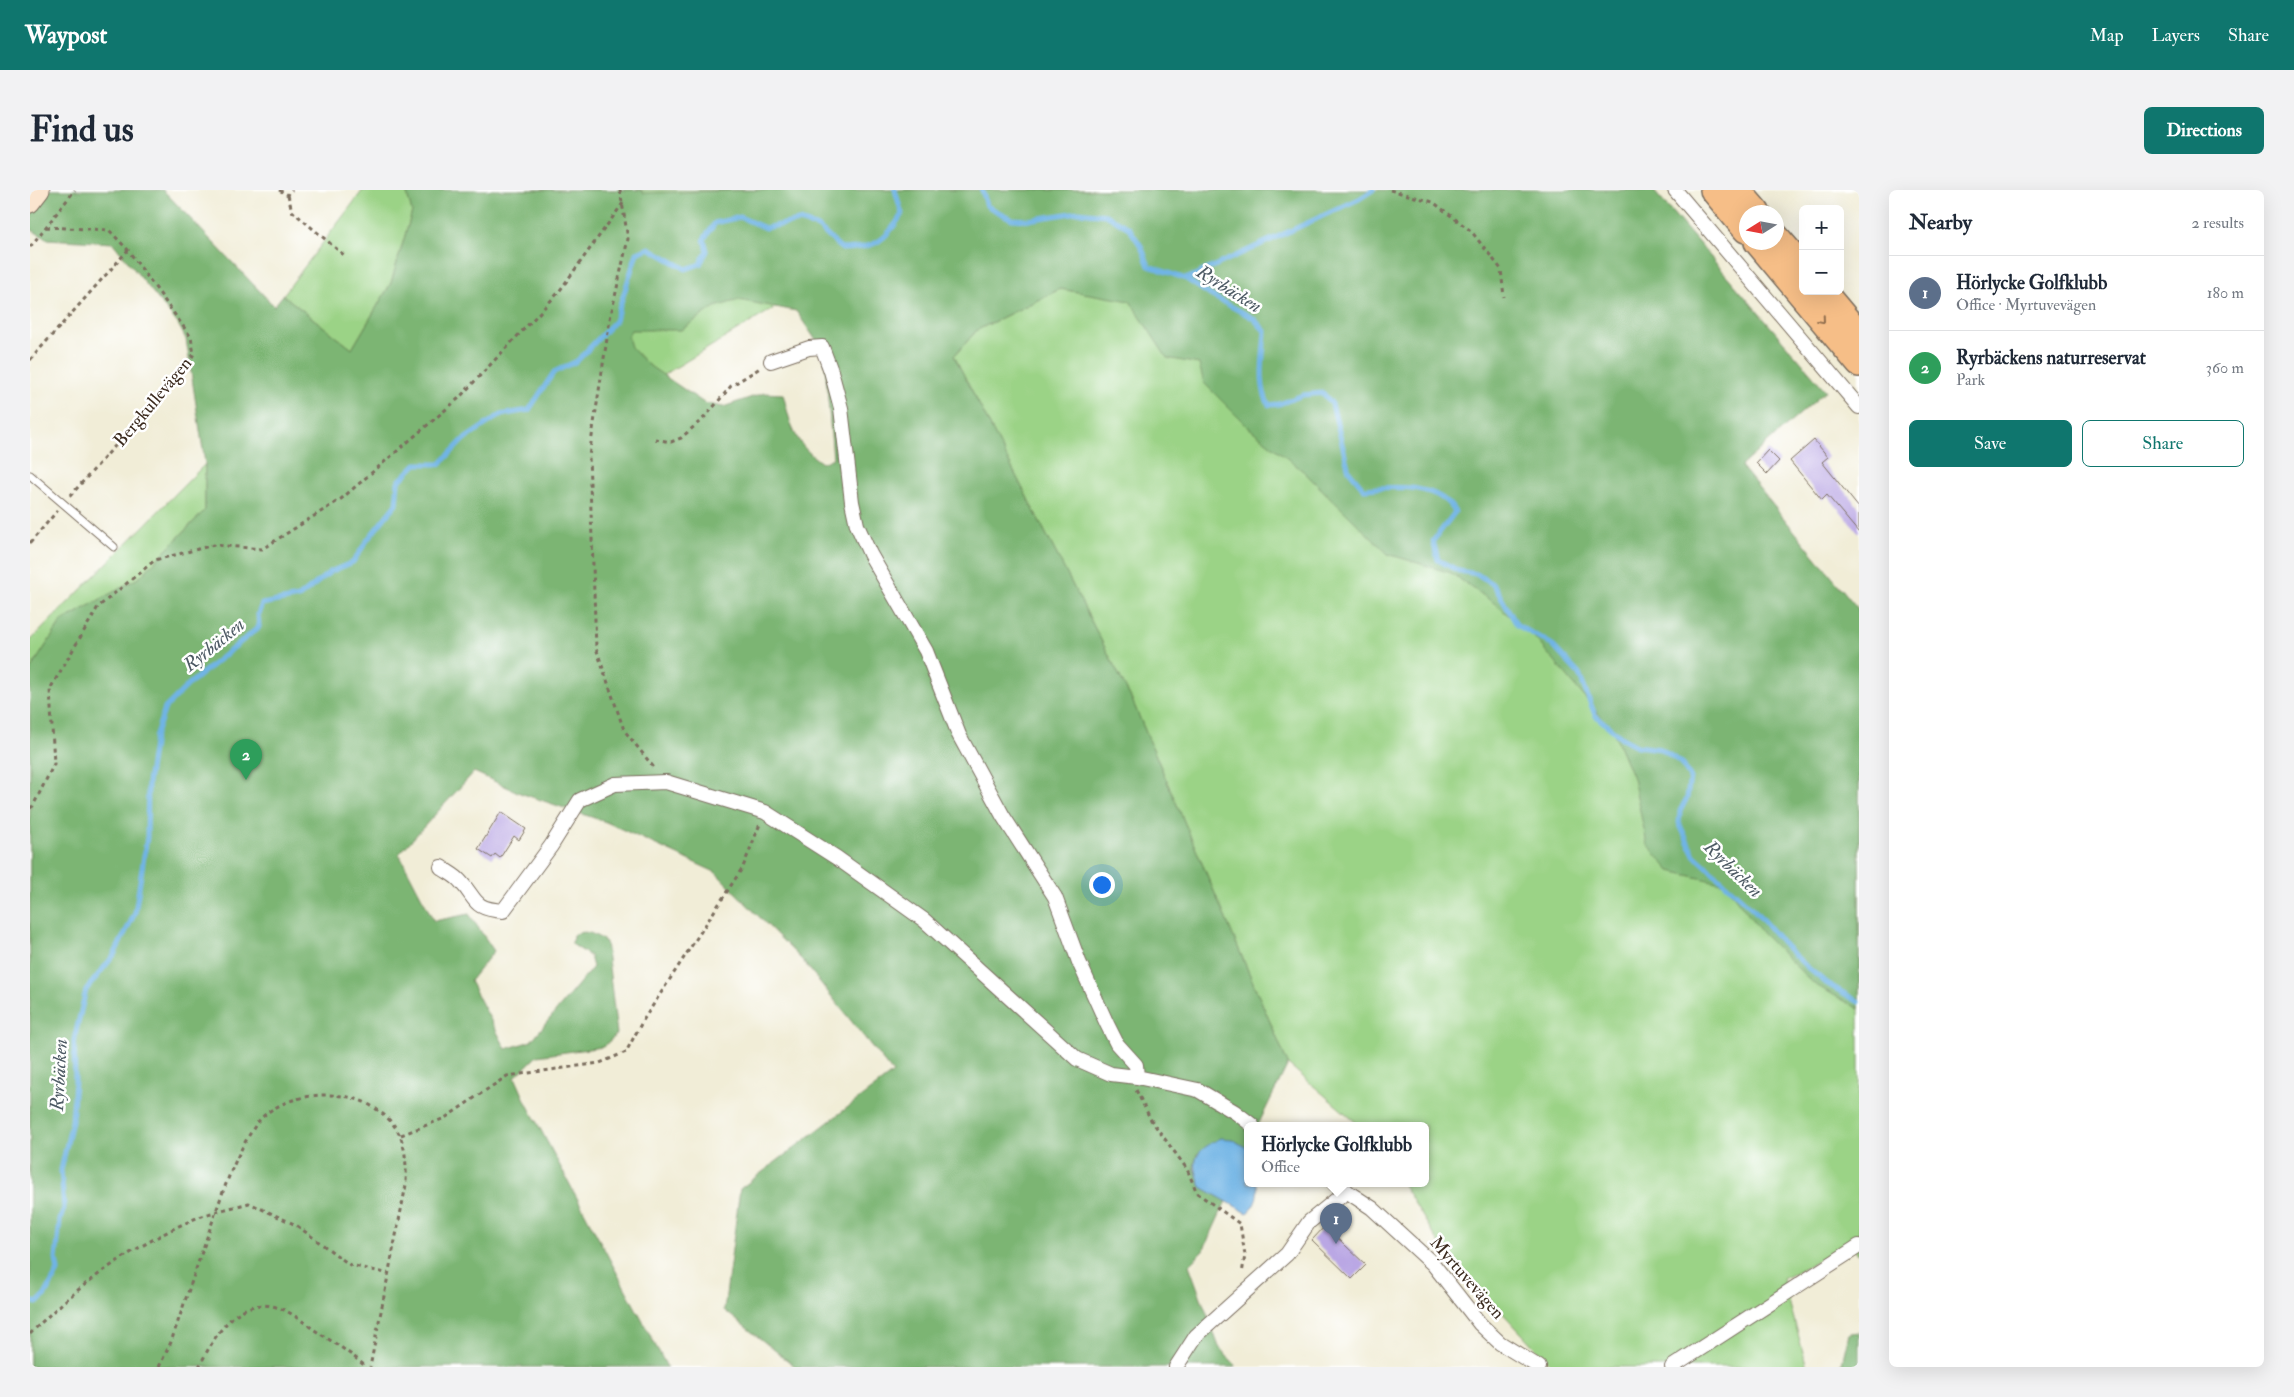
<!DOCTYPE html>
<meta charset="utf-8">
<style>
body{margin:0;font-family:"IM FELL Double Pica",serif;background:#f2f2f3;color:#1f2937}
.controls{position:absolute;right:15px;top:15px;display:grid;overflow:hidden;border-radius:8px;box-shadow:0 5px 20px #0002}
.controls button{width:45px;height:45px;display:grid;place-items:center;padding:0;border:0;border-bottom:1px solid #e0e1e3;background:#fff;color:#1f2937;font:25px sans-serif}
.compass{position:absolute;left:1709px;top:15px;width:45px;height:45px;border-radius:50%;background:#fff;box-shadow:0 5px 20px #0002;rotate:259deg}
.you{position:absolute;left:1071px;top:694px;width:18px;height:18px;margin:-12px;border:4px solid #fff;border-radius:50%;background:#1a73e8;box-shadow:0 0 0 8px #1a73e833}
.badge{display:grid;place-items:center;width:32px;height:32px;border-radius:50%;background:#0f766e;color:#fff;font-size:16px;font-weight:700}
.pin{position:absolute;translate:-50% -41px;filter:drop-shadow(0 1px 2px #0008)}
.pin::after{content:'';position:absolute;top:26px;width:18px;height:15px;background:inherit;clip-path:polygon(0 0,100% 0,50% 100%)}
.popup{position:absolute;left:1214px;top:932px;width:185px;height:65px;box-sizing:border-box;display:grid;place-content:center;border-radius:8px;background:#fff;filter:drop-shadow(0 1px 4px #0005);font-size:16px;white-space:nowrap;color:#747a83}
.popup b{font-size:19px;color:#1f2937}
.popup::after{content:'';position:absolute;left:50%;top:100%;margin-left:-10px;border:10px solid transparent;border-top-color:#fff}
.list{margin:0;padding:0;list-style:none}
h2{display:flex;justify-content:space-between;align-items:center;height:65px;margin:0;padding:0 20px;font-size:21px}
h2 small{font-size:16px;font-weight:400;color:#747a83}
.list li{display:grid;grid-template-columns:32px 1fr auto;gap:15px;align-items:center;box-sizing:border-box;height:75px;padding:0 20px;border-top:1px solid #e0e1e3}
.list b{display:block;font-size:19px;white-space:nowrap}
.list p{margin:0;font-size:16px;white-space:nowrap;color:#747a83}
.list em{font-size:16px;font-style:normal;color:#747a83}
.actions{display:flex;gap:10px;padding:15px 20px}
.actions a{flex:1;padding:11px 0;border:1px solid #0f766e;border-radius:8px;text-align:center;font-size:18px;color:#0f766e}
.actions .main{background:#0f766e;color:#fff}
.map{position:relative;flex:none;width:1829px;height:1177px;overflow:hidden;border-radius:8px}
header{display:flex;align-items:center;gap:30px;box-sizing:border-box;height:70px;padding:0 25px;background:#0f766e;color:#fff}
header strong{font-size:24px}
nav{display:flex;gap:28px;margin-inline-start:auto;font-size:18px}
.intro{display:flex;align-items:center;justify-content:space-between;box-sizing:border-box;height:120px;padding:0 30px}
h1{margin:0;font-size:35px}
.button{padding:12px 22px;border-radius:8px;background:#0f766e;color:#fff;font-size:18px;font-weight:700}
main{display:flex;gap:30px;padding:0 30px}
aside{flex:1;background:#fff;border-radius:8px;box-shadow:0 5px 20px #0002}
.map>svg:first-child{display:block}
.green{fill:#9bd386;stroke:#6b7e52}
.forest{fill:#7cb573;stroke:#5c7048;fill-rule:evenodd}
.water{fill:#6fb4e5;stroke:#556f82}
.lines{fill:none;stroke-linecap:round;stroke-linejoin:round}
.stream{stroke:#6fb4e5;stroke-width:5}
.building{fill:#baa7e4}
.lane-casing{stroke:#7b6e5f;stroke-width:9}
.street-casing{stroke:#7b6e5f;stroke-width:16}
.secondary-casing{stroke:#7b6e5f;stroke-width:21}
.highway-casing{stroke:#7b6e5f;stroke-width:28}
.path{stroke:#7b6e5f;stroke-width:3;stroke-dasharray:4 4;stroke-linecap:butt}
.lane{stroke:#fff;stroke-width:7}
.street{stroke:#fff;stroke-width:14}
.secondary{stroke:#fbe5cf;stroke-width:19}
.highway{stroke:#f6be87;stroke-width:25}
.oneway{stroke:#8f6d4d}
.labels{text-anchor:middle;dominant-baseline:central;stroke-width:5;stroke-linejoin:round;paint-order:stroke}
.street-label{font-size:18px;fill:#3b2a1e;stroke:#fff}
.water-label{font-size:19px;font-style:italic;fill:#4d5a64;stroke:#fff}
</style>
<header>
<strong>Waypost</strong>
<nav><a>Map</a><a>Layers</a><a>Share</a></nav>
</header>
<div class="intro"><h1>Find us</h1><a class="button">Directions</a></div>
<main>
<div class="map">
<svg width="1829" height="1177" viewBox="0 0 1829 1177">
<rect width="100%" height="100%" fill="#fff"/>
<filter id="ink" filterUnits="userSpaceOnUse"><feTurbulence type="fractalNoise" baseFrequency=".02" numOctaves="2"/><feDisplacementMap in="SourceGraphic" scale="10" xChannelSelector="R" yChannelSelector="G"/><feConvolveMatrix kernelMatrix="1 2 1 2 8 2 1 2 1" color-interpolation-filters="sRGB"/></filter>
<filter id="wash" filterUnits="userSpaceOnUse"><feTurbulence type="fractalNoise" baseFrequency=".0096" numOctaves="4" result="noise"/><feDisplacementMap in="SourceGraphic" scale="20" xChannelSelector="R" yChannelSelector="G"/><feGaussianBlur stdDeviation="1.12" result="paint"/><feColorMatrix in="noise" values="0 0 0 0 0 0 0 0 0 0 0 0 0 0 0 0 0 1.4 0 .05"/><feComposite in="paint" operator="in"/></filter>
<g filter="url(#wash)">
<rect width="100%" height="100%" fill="#f1edd7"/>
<path class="green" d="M333 0H376L382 22 361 93 322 159 253 105Z
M489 0H1242L1829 550V1065L1818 1054 1753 1089 1777 1177H1525L1520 1174 1412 1058 1372 993H1395V935H1329L1258 874 1102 510 924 166 947 140 1030 99 1049 102 1019 92 776 99 592 210 443 578 364 662 0 1177V524Z
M175 274V320L110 387 32 431 0 480V451Z"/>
<path class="forest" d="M19 0H133L244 116 253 105 322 159 361 93 382 22 376 0H611L613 3 730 0H1623L1796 201 1711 276 1829 420V819L1784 794 1733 744 1695 694 1640 681 1617 654 1603 588 1583 541 1504 447 1464 413 1421 383 1358 364 1273 281 1218 237 1174 193 1169 174 1137 168 1100 111 1030 99 947 140 924 166 1102 510 1258 874 1228 935H1217V958L1202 949 1167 964 1164 977 1171 997 1196 1011 1173 1061 1159 1075 1189 1157 1206 1177H766L694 1120 710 999 863 883 773 771 685 682 576 632 490 603 444 582 369 664 404 731 439 724 464 761 440 791 476 859 501 851 563 777 560 766 542 754 543 746C555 738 564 744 576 752L587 844 573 857 507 866 485 887 496 912 637 1177H0V480L32 431 110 387 175 320V273L156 149 148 134 83 53 17 49 0 39V27ZM709 110 766 121 794 162 803 268 792 273C763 253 761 235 753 204L734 203 693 217 674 213 617 174 601 157 598 147 601 140H651L685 117Z
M1829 1142V1177H1811L1819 1143Z"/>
<path class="water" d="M1191 948 1202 949 1217 958V993H1227C1228 1005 1227 1015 1217 1023L1171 997C1161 969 1163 962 1191 948Z"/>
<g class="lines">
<path class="stream" d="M952 0 957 16 982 29 998 30 1048 22 1076 25 1099 38 1111 56 1119 76 1156 89 1180 105 1223 128 1235 141C1234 164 1227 195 1239 215L1249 214 1273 205 1293 203 1302 214 1319 281 1334 299C1364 297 1408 292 1425 322L1403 351 1408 370 1429 381 1447 384 1464 395 1487 435 1521 454 1549 484 1565 525 1592 548 1607 556 1631 559 1650 572 1660 587 1657 608 1650 621 1649 633 1664 665 1725 721 1755 756 1777 777 1796 793 1829 812
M1156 89 1329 9 1343 0
M0 1111 7 1113 15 1105 28 1081 26 1069 30 1030 34 1018 31 980 42 931 45 891 44 850 56 800 84 765 105 723 117 647 118 593 125 547 135 518 159 494 229 437 228 424 232 414 269 407 300 382 323 372 338 349 366 314 368 292 386 274H410L433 250 470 225 499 220 524 182 547 171 585 131 607 63 619 58 656 79 670 74 677 61 674 49 685 33 710 27 735 38 769 31 788 37 812 59C845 58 855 52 872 24L865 0"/>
</g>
<g id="blocks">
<path class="building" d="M1784 250 1798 267 1792 272 1829 318V343L1797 305 1792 310 1760 271Z
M1738 260 1749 271 1737 284 1726 273Z
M471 622 496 639 489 650 484 646 470 668 465 664 462 668 448 659Z
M1295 1036 1336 1075 1322 1089 1282 1050Z"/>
</g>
</g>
<g filter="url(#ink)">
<use href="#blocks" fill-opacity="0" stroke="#7b6e5f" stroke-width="1"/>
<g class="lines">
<g class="lane-casing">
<path id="lane" d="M0 285 84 357"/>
</g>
<g class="street-casing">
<path id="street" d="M1645 0 1829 217
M741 171 779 158 792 157 801 181 811 218 822 312 827 335 840 364 896 461 929 545 973 626 1025 707 1049 772 1077 834 1087 854 1106 875 1107 887
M411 677C417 682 425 685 430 691 448 710 441 718 473 721L521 656 550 610 585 594 636 592 735 622 807 668 894 730 1047 869 1081 884 1107 887 1168 900 1205 922 1222 935
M1304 993 1342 1018 1403 1074 1450 1134 1470 1153 1509 1177
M1146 1177 1166 1146 1257 1064 1279 1032 1317 1001
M1642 1177 1829 1056"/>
</g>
<g class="secondary-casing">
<path id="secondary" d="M0 13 10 0"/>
</g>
<g class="highway-casing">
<path id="highway" d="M1683 0 1716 40
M1708 0 1727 22
M1746 46 1773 77
M1727 52 1829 174
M1793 101 1829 144"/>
</g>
<path class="path" d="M249 0 258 5 262 0
M590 0 598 49 580 129 559 266 566 458 594 540 625 579
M1360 0 1403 12 1441 41 1471 79 1474 107
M258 5 262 21 315 66
M16 37 79 40 98 60 161 147 164 164 155 178 40 306
M0 57 45 0
M0 170 98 60
M625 249 641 252 651 248 676 226 701 196 730 178
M0 353 28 320
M0 618 3 616 24 574 20 499 68 417 125 370 184 355 232 359 311 309 428 209 528 103 593 13
M1106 900 1121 930 1157 979 1167 1003 1210 1034 1215 1065 1212 1084
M371 945 415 928 477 886 570 873 596 862 612 832 713 677 730 634
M0 1144C46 1096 102 1057 164 1029 181 1022 201 1018 219 1013L266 1035 320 1075 360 1084
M129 1177 141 1152C155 1111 169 1070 183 1030 194 998 206 964 225 936 245 905 304 897 336 913 373 933 377 955 376 995L340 1177
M169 1177C184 1147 206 1106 246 1117 260 1121 272 1131 283 1139 301 1151 320 1162 336 1177"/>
<use href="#lane" class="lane"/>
<use href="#street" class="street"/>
<use href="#secondary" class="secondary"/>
<use href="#highway" class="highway"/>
</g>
<defs><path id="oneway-chevron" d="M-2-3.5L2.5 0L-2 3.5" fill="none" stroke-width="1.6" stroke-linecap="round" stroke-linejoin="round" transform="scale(1.25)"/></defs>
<use class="oneway" href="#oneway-chevron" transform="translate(1792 130) rotate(50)"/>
</g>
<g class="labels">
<g class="street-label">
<text transform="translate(123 212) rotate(-50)">Bergkullevägen</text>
<text transform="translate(1437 1088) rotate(49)">Myrtuvevägen</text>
</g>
<g class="water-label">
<text transform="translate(1199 99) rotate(32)">Ryrbäcken</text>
<text transform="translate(184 455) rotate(-39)">Ryrbäcken</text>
<text transform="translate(1703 679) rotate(44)">Ryrbäcken</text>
<text transform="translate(29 885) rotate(-87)">Ryrbäcken</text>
</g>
</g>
</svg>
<div class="controls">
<button>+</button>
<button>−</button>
</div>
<svg class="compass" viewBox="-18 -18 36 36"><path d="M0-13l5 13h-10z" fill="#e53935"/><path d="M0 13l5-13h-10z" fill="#747a83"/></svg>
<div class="you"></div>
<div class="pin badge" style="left:1306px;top:1054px;background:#5c6f8a">1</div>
<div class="popup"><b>Hörlycke Golfklubb</b>Office</div>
<div class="pin badge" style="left:216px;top:590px;background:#2e9e5b">2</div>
</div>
<aside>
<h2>Nearby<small>2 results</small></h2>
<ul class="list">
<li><span class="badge" style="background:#5c6f8a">1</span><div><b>Hörlycke Golfklubb</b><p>Office · Myrtuvevägen</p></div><em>180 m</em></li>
<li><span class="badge" style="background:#2e9e5b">2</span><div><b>Ryrbäckens naturreservat</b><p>Park</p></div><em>360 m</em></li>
</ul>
<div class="actions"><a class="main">Save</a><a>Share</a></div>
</aside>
</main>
